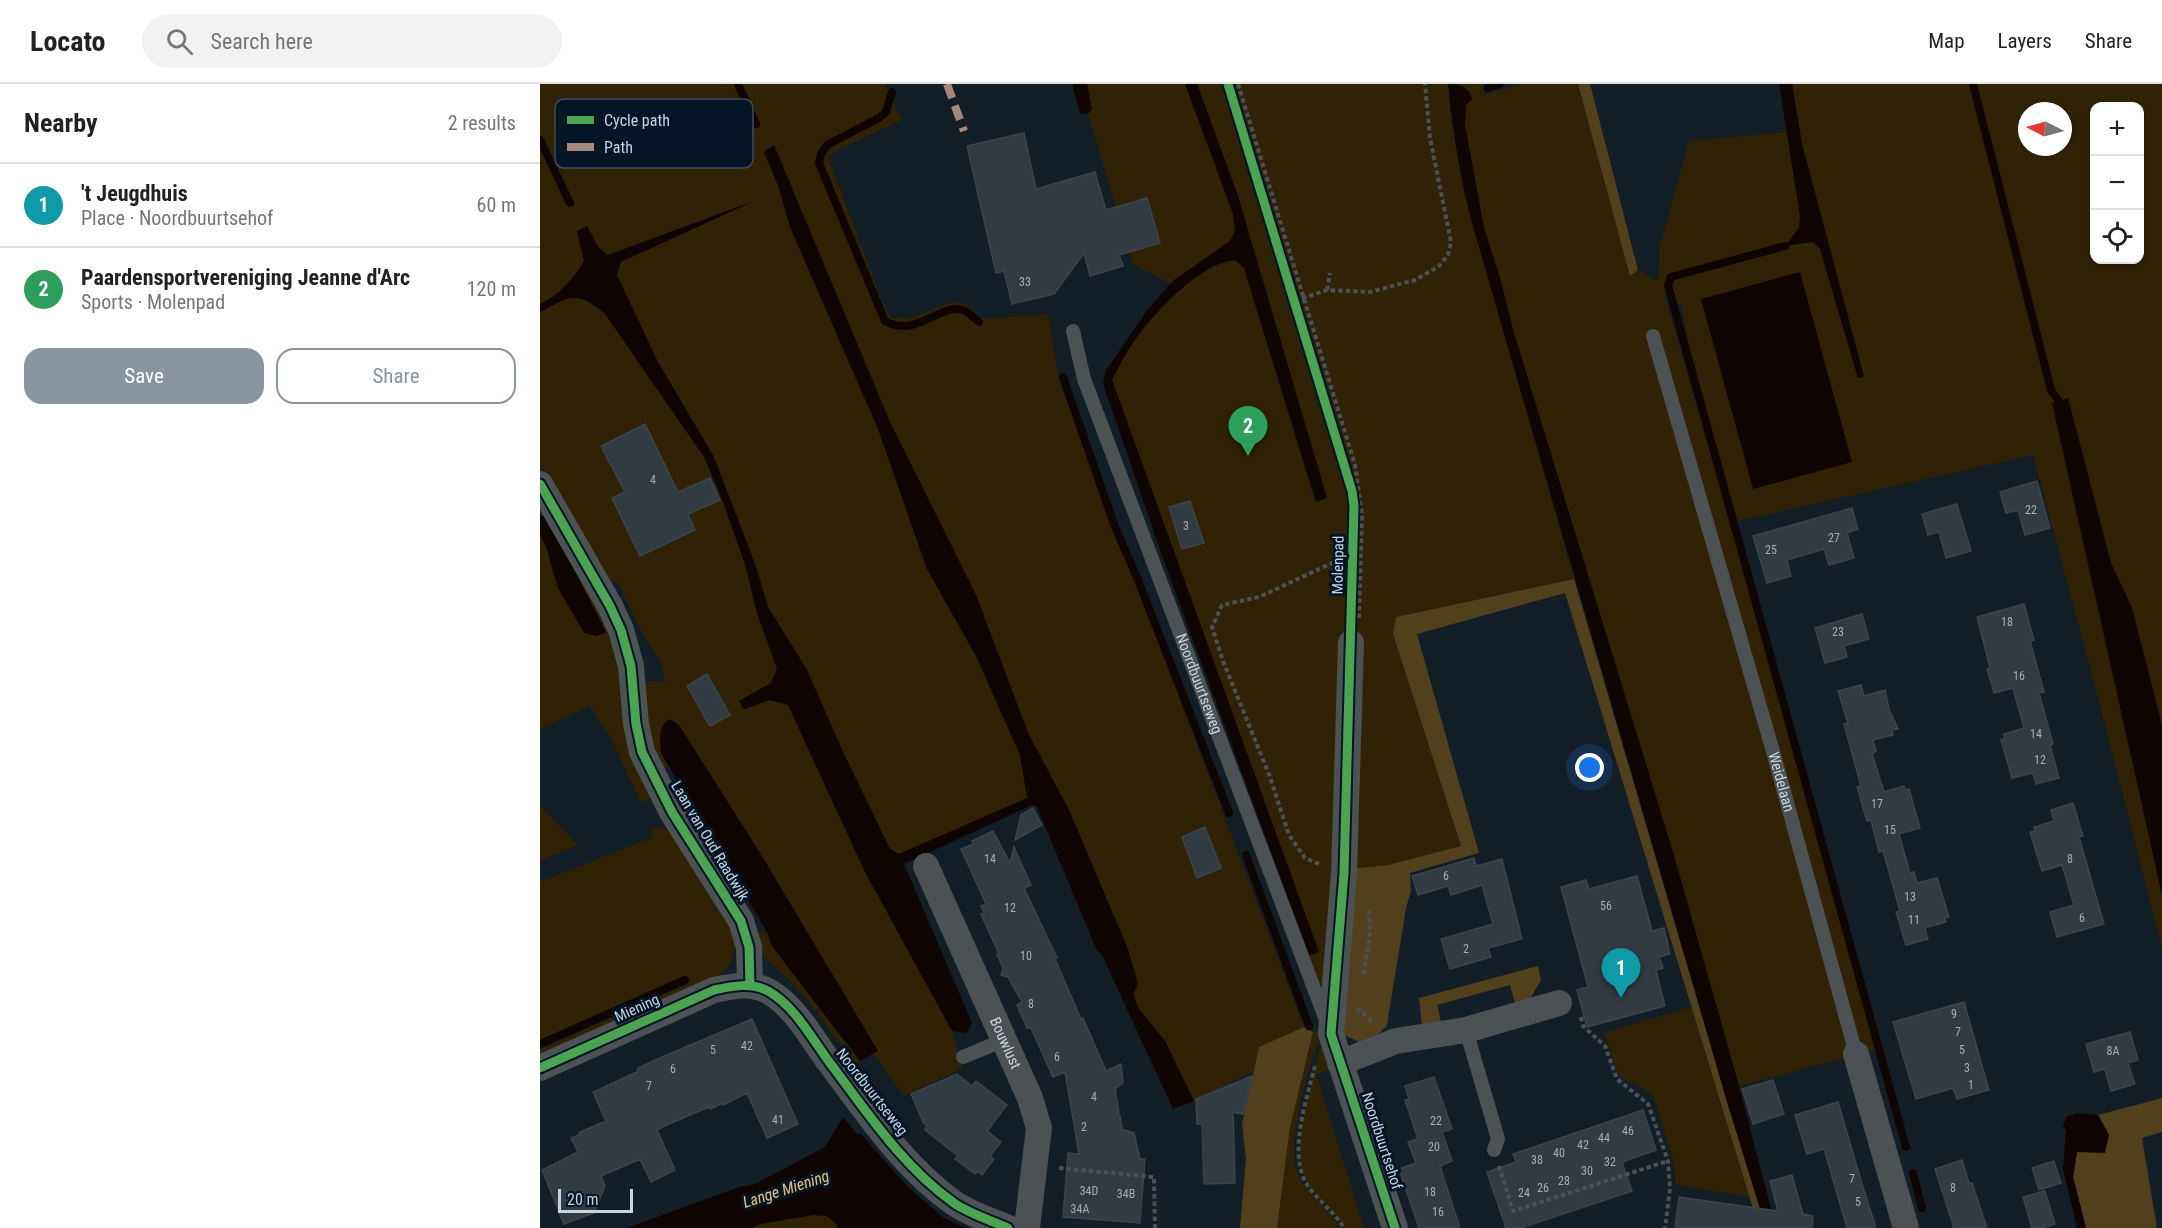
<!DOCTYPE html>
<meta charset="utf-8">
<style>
body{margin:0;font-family:"Roboto Condensed",sans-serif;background:#f2f2f2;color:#222}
.controls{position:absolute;right:18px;top:18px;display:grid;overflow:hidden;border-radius:12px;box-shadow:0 2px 4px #0004}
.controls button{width:54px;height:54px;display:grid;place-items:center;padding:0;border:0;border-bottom:2px solid #e0e0e0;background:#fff;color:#222;font:30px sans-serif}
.compass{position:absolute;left:1478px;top:18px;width:54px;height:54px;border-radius:50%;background:#fff;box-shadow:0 2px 4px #0004;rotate:276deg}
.scale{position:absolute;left:18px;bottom:15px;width:75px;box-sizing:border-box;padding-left:6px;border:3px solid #c8d3df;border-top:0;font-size:16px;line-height:21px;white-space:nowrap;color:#c8d3df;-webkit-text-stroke:4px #041525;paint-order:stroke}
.you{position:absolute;left:1050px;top:684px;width:21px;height:21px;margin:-15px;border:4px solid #fff;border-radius:50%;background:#1a73e8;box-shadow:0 0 0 9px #1a73e833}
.badge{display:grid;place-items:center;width:39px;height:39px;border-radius:50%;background:#89949f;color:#fff;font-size:20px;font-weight:700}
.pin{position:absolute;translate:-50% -50px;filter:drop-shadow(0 2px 3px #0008)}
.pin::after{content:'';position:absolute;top:32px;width:21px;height:18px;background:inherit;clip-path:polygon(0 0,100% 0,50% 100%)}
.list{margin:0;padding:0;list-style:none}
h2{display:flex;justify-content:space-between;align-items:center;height:78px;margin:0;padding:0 24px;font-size:26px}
h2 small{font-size:20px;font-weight:400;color:#767676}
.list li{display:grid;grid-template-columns:39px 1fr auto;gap:18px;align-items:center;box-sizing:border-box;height:84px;padding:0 24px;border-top:2px solid #e0e0e0}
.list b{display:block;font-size:22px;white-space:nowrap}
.list p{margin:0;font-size:20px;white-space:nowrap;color:#767676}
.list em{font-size:20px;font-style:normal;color:#767676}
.actions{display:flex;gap:12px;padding:18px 24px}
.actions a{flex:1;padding:14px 0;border:2px solid #89949f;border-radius:18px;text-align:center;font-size:21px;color:#89949f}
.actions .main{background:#89949f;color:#fff}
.icon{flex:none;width:33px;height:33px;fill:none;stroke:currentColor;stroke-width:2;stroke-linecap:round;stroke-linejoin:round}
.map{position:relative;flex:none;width:1622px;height:1144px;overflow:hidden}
header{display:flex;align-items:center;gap:36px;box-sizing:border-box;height:84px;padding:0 30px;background:#fff;border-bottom:2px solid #e0e0e0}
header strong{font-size:28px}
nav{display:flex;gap:33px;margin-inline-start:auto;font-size:21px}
.search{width:420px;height:54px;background:#f2f2f2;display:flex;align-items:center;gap:15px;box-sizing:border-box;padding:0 21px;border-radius:33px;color:#767676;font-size:22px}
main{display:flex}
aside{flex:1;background:#fff}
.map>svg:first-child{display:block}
.green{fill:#302305;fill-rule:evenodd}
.forest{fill:#50411c}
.water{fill:#0f0604}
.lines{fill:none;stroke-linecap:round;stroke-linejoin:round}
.stream{stroke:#0f0604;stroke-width:8}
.building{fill:#333b42;stroke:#3b444c;stroke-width:1.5}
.path{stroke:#4a4f54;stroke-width:4;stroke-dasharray:4.5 3;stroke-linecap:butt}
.lane{stroke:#4c5154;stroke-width:14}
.street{stroke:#4c5154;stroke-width:26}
.quiet{stroke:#a5887d;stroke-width:8;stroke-dasharray:15 8;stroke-linecap:butt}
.cycleway-casing{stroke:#041525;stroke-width:13}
.cycleway{stroke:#4ca352;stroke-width:9}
.labels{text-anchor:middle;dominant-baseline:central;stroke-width:6;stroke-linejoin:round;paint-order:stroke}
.number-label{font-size:12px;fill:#a3adb8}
.street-label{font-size:15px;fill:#c8d3df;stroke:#041525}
.water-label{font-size:16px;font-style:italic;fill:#e4c37d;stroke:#041525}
.key{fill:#041525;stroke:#3f4e5d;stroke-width:1.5}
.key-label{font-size:16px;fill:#c8d3df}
</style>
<header>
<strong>Locato</strong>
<div class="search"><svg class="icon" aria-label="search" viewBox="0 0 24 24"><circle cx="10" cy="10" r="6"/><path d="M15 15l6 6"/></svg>Search here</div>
<nav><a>Map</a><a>Layers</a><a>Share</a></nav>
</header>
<main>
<aside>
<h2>Nearby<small>2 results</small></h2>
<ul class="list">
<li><span class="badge" style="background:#0f9aa8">1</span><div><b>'t Jeugdhuis</b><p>Place · Noordbuurtsehof</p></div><em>60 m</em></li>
<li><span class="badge" style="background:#2e9e5b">2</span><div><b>Paardensportvereniging Jeanne d'Arc</b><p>Sports · Molenpad</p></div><em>120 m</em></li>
</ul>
<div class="actions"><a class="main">Save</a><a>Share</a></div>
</aside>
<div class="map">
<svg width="1622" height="1144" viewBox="0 0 1622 1144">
<rect width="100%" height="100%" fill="#141e27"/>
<path class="green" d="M0 0H345L362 36 296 67 288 73 340 212 346 226 352 234 374 233 412 218 423 219 444 235 508 230 519 297 764 943 719 963 714 987 654 1017 625 957 599 926 593 910 588 865 529 726 488 649 436 511 350 338 234 61 224 68 239 104 250 143 338 345 387 485 437 574 480 671 488 714 359 770 350 765 304 670 266 584 228 523 215 480 174 373 118 278 76 191 81 178 203 121 68 171 58 163 47 142 37 147 44 177C33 196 19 211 0 220Z
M547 0H645L694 130 695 147 690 157 634 196 631 200 593 180 548 30 552 25Z
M657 0H908L912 40 923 105 1034 495 856 533 853 550 921 763 848 781 810 785 788 933 769 871 778 867 572 296C579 283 586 268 595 256 615 228 660 179 695 176L704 184 775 417 787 414 697 109Z
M921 0H944L942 1 945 11 980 0H1038L1090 192 1098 186 1118 197 1120 162 1149 57 1247 48 1260 132 1259 144 1246 162 1274 158 1280 165 1318 294 1324 292 1262 60 1252 0H1622V641L1592 524 1571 479 1528 314 1518 316 1622 811V864L1555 602 1493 371 1197 437 1151 269 1141 221 1124 209 1191 440 1336 966 1199 1002 1135 775 974 249 960 194 944 144 925 41 926 21 930 8ZM1554 22H1600V176H1554ZM1487 27H1523V63H1487Z
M26 214H44L65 230 164 373 183 418 205 480 216 526 237 585 231 599 199 617 205 625 230 616 248 621 325 788 412 947 423 984 364 1012 334 970 337 967 222 772 121 669 128 682 120 688 112 668 104 602 110 597 125 598 122 581 101 547 77 497 69 501 0 382V228Z
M6 430 72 540 114 712 101 719 71 654 50 622 0 645V451L6 463Z
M0 721 38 761 0 777Z
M110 744H123L137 749 195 848C197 867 193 880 178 893L0 973V966L149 900 144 892 0 956V798L113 753Z
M227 848 232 862 320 977 315 980 269 918 247 894 222 871 216 849Z
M1151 923 1210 1113 1136 1101 1133 1075 1113 1011 1079 992 1064 949Z
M783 944C782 953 777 962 774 970 765 997 748 1058 756 1085 763 1110 788 1121 799 1144H737L750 1043 773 948Z
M784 959 792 985 776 990 824 1144H805C796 1126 775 1116 767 1098 750 1063 772 1000 781 962Z
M273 1131 287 1132 297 1141V1144H212L220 1140Z"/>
<path class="forest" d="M1038 0H1050L1098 186 1090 192Z
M1034 495 1188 1021 1226 1144H1219L1025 509 877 550 939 769 870 789 871 807 866 824 847 941 839 950 819 958 802 950 809 785 848 781 921 762 853 550 856 533Z
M998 882 1001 896 991 913 976 922 970 901 897 921 902 942 882 941 879 914Z
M764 943 773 948 750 1043 737 1144H700L706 1075 702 1040 719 963Z
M1622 1014V1048L1602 1054 1617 1144H1546L1533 1093 1537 1068 1569 1051 1558 1031Z"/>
<path class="water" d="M532 0H547L552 25 548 30 540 29Z
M645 0H657L697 109 787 414 776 418 704 184 695 176C660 179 615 228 595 256 586 268 579 283 572 296L779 868 769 871 625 480 563 300 565 288 607 226 634 196 690 157 695 147 693 130Z
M908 0C920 0 929 3 932 15L926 21 925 41 944 144 960 194 974 249 1135 775 1199 1002 1236 1144H1226L1188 1021 934 146C921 98 913 50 908 0Z
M1239 0H1252L1262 60 1324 293 1318 294 1280 165 1273 158 1245 162 1259 144 1260 132Z
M234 61 350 338 436 511 488 649 529 726 588 865 598 900 593 910 599 925 625 957 654 1017 633 1025 562 871 557 867 497 723 492 721 364 780 432 939 427 949 412 947 325 788 248 621 230 616 204 625 199 617 231 599 237 585 216 526 205 480 183 418 164 373 65 230C38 206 30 212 0 228V220C19 211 33 196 44 177L37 147 47 142 58 163 68 171 214 117 81 178 77 191 118 278 174 373 215 480 228 523 266 584 304 670 350 765 359 770 487 714 480 671 437 574 387 485 338 345 250 143 239 104 224 68Z
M1260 188 1312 378 1213 405 1161 215Z
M1528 314 1571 479 1592 524 1622 641V811L1512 319Z
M6 430 66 548 57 552 44 549 18 504 6 463 0 451V433Z
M130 635 139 641 222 772 338 967 320 977 232 862 227 848 121 669C120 656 117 642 130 635Z
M1538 1029 1558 1031 1569 1051 1565 1069 1537 1068 1533 1093 1546 1144H1537L1523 1085 1526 1046 1523 1043 1526 1033Z
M303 1033 317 1050 320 1049 369 1104 404 1134 426 1144H297V1141L287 1132 273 1131 220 1140 212 1144H87L199 1103 215 1100 285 1063Z"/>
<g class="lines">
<path class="stream" d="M198 0 216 40
M1433 0 1511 306 1518 316
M948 4 960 0
M352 8 346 28 339 34 287 61 281 70 279 79 345 237C375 255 400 219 423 226 429 228 434 234 439 238
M0 56 30 119
M1245 162 1131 193 1128 201 1366 1063
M523 293 575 443 596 491 689 729
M706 771 769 942
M0 960 145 896
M1373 1089 1382 1124"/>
</g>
<path class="building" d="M484 49 496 105 555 88 566 126 607 114 620 159 579 171 583 182 550 192 544 169 514 210 472 220 464 187 456 189 427 62Z
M105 340 138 408 170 394 180 416 148 430 155 446 100 472 72 414 85 408 61 362Z
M1497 397 1510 444 1485 451 1478 426 1466 429 1460 408Z
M650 417 664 459 642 465 629 423Z
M1417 420 1431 467 1406 474 1399 448 1388 451 1382 430Z
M1312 424 1318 445 1307 449 1314 474 1289 481 1284 465 1247 476 1251 492 1227 499 1213 452Z
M1484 520 1494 556 1490 557 1504 608 1499 609 1513 660 1510 661 1519 694 1496 700 1493 689 1472 694 1471 690 1461 656 1465 654 1464 650 1484 644 1473 604 1454 609 1447 585 1450 584 1437 533Z
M1322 530 1329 555 1304 562 1307 573 1285 579 1275 544Z
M167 590 190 631 170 642 147 602Z
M1321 601 1324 612 1345 606 1349 625 1358 645 1352 646 1353 651 1333 656 1336 667 1332 669 1344 708 1364 702 1365 706 1369 705 1380 744 1359 750 1370 789 1374 788 1377 799 1397 794 1409 833 1405 834 1406 838 1385 844 1388 855 1366 861 1356 828 1360 827 1343 767 1339 768 1331 736 1327 737 1317 703 1321 702 1304 640 1308 639 1298 607Z
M1533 719 1543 752 1539 753 1564 840 1517 853 1510 828 1534 821 1522 781 1502 787 1490 748 1495 747 1494 743 1514 737 1511 726Z
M493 724 502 741 475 756 481 731Z
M665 743 681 784 657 794 642 753Z
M453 747 470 779 474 763 491 801 484 804 517 874 515 875 541 935 543 934 566 987 581 980 583 999 575 1005 579 1028H577L580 1032 582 1045 594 1049 600 1075H605L600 1139 523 1133 528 1069 539 1070 525 988 513 993 491 944H487L477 921 482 918 468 893 461 891 463 884 457 870H459L441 830 444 829 441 822 446 820 421 765 434 760 432 757Z
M934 774 936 782 962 775 982 855 948 864 951 873 910 885 901 855 953 840 942 801 911 811 908 802 878 811 872 792Z
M1097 792 1112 847 1124 844 1130 870 1119 873 1123 884 1116 886 1125 922 1047 943 1037 906 1048 903 1021 803 1046 796 1049 805Z
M1424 918 1449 1006 1417 1015 1413 1004 1376 1015 1353 938Z
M212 935 258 1040 227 1054 207 1009 183 1021V1019L170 1025 169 1023 122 1043 117 1046 135 1086 111 1098 100 1075 61 1092 65 1102 54 1129 24 1140 2 1086 38 1068 31 1054 39 1051 40 1048 66 1037 53 1008 97 988 98 984 122 973Z
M1590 948 1598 976 1588 979 1595 1000 1571 1007 1565 985 1554 988 1546 960Z
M417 990 432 1002 436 997 467 1021 447 1047 461 1058 450 1072 454 1075 442 1091 437 1087 435 1090 415 1075 418 1072 385 1046 387 1041 384 1040 371 1010Z
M712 992 703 1030 693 1028 695 1099 664 1100 662 1040H657L656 1015Z
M894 993 912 1045 902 1048 912 1077 900 1082 920 1144H879L859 1085 876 1079 868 1058 878 1055 865 1016 869 1015 865 1002Z
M1233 996 1244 1030 1213 1040 1202 1005Z
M1298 1018 1323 1103 1336 1144H1307L1284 1065 1267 1070 1255 1031Z
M1103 1026 1116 1066 1082 1078 1092 1107 981 1144H966L947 1088 976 1078 973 1070Z
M1422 1076 1429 1099H1432L1447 1144H1414L1395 1085Z
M1514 1077 1521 1099 1499 1106 1492 1084Z
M1252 1091 1263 1130 1273 1132 1272 1144H1135L1139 1113 1238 1127 1230 1097Z
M1505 1107 1515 1140 1501 1144H1492L1483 1113Z"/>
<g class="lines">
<path class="path" d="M698 0 815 381 822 432 819 535
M787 206 790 189
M755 217 787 206 830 208 875 196 898 183 908 171 911 158 890 54 885 0
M779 780 765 774 749 751 730 693 683 577 672 543 682 521 719 513 792 479 810 465 814 455
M823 890C828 867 832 847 828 824
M817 924 834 939
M1041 933 1043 942 1065 962 1077 995 1108 1020 1128 1077 1130 1105 1125 1144
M775 982C766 1017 746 1075 770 1105 781 1119 795 1129 804 1144
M959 1082 973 1127 1128 1077
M519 1084 614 1093 615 1144"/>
<g class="lane">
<path id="s1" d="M533 247 544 295 786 936"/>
<path id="s2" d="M1113 252 1232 664 1316 970"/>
<path d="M926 946 958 1055 954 1066"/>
<path d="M423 973 464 956"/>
</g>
<g class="street">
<path d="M0 400 70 522 81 546 91 582 96 640 102 668 132 728 201 837 209 863 210 901"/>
<path d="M811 559 804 789 791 950 855 1144"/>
<path id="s3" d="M386 782 490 1014 499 1044 487 1144"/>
<path d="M1316 970 1366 1144"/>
<path d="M800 979 856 957 926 946 1019 919"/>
<path d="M0 984 174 906C192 902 211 898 228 907 255 922 272 955 290 979 327 1028 363 1083 414 1119 430 1130 450 1136 468 1144"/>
</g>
<path class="quiet" d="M407 0 424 47"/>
<g class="cycleway-casing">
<path id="cycleway" d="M688 0 812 407 814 422 804 789 791 950 855 1144
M0 400 70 522 81 546 91 582 96 640 102 668 132 728 201 837 209 863 210 901
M0 984 174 906C192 902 211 898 228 907 255 922 272 955 290 979 327 1028 363 1083 414 1119 430 1130 450 1136 468 1144"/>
</g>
<use href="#cycleway" class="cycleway"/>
</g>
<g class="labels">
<g class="number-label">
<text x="485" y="198">33</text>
<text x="113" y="396">4</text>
<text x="1491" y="426">22</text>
<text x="646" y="442">3</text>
<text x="1294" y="454">27</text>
<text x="1231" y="466">25</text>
<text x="1467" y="538">18</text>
<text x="1298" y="548">23</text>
<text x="1479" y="592">16</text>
<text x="1496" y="650">14</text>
<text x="1500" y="676">12</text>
<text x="1337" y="720">17</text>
<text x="1350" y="746">15</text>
<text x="450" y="775">14</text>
<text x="1530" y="775">8</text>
<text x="906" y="792">6</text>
<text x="1370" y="813">13</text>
<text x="1066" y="822">56</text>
<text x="470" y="824">12</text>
<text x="1542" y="834">6</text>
<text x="1374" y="836">11</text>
<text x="926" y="865">2</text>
<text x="486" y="872">10</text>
<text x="491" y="920">8</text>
<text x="1414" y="930">9</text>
<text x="1418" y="948">7</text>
<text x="207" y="962">42</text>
<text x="173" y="966">5</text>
<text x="1422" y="966">5</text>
<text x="1573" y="967">8A</text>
<text x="517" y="973">6</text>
<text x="1427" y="984">3</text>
<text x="133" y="985">6</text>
<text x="1431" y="1001">1</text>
<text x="109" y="1002">7</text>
<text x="554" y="1013">4</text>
<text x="238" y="1036">41</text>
<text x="896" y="1037">22</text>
<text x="544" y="1043">2</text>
<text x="1088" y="1047">46</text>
<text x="1064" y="1054">44</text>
<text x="1043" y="1061">42</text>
<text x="894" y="1063">20</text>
<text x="1019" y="1069">40</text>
<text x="997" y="1076">38</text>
<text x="1070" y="1078">32</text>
<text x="1047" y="1087">30</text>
<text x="1312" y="1095">7</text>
<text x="1024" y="1097">28</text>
<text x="1003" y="1104">26</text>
<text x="1413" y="1104">8</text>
<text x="549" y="1107">34D</text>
<text x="890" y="1108">18</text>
<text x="984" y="1109">24</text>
<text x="586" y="1110">34B</text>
<text x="1318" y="1118">5</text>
<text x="540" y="1125">34A</text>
<text x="898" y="1128">16</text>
</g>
<g class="street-label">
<text transform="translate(798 481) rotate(-89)">Molenpad</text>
<text stroke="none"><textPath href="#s1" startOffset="375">Noordbuurtseweg</textPath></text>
<text stroke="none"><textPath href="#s2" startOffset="464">Weidelaan</textPath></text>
<text transform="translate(170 757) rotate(59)">Laan van Oud Raadwijk</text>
<text transform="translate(97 924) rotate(-24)">Miening</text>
<text stroke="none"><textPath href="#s3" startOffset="194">Bouwlust</textPath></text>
<text transform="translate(332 1008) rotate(52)">Noordbuurtseweg</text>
<text transform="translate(842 1057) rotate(72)">Noordbuurtsehof</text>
</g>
<g class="water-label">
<text transform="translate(246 1105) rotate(-18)">Lange Miening</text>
</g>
</g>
<rect x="15" y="15" width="198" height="69" rx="9" class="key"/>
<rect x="27" y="32" width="27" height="8" fill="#4ca352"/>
<rect x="27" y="59" width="27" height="8" fill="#a5887d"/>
<g class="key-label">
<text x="64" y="42">Cycle path</text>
<text x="64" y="69">Path</text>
</g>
</svg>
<div class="controls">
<button>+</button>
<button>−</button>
<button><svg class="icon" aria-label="locate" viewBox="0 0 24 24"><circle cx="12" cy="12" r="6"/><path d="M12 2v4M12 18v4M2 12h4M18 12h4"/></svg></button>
</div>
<svg class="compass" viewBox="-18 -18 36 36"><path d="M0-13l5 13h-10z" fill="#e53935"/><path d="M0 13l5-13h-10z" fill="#767676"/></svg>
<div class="scale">20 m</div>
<div class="you"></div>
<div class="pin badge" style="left:1081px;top:914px;background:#0f9aa8">1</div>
<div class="pin badge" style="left:708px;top:372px;background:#2e9e5b">2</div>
</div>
</main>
